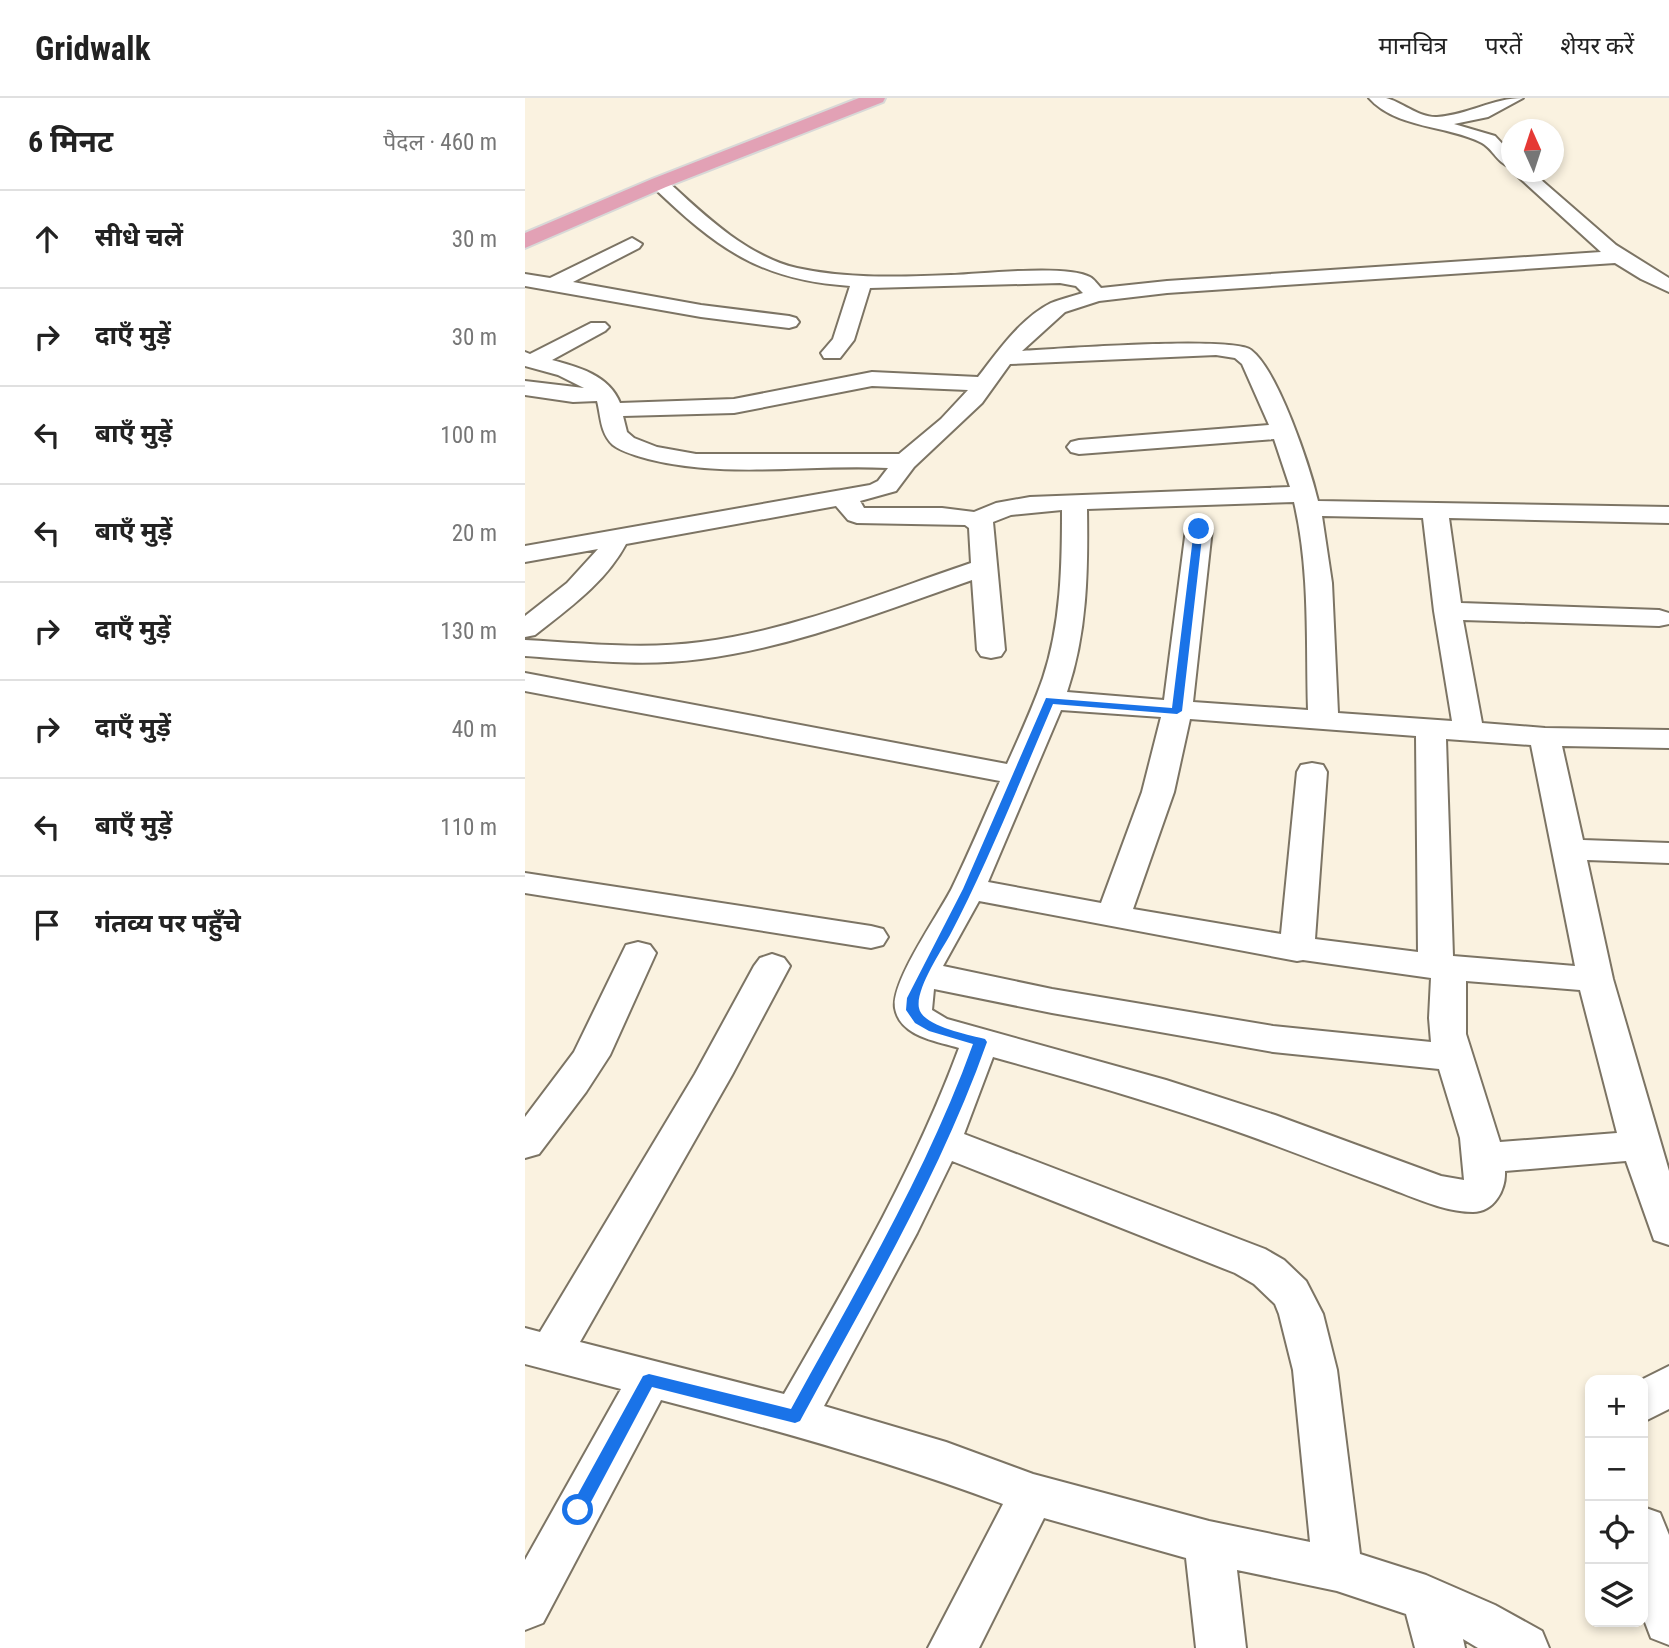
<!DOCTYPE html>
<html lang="hi">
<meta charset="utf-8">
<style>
body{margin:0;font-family:"Roboto Condensed","Noto Sans Devanagari",sans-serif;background:#f6f6f6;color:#222}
.controls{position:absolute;right:21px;bottom:21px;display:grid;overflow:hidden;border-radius:14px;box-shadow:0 4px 10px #0003}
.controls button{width:63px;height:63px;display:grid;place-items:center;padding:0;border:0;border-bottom:2px solid #e0e0e0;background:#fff;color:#222;font:35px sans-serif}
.compass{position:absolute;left:976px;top:21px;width:63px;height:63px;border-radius:50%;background:#fff;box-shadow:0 4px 10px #0003;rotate:357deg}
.stop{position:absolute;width:21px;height:21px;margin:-16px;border:5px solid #1a73e8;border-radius:50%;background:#fff}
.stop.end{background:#1a73e8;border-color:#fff;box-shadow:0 2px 7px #0008}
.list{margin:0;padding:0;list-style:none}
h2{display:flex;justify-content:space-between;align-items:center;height:91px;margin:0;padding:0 28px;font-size:30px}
h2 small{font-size:23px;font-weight:400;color:#767676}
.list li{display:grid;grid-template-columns:46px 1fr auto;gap:21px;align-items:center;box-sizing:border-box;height:98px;padding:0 28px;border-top:2px solid #e0e0e0}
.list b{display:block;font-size:26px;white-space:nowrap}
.list em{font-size:23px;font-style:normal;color:#767676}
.icon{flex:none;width:38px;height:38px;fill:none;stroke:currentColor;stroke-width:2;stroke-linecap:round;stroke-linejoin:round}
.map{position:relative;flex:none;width:1144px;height:1550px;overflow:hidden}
header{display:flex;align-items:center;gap:42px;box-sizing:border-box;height:98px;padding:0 35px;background:#fff;border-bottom:2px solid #e0e0e0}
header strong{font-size:33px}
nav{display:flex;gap:38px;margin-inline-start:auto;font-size:24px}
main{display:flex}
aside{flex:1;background:#fff}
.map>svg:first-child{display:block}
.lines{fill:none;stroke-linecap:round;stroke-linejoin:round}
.minor-casing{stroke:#7c7464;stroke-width:4}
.major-casing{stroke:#d8d8d7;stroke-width:4}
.minor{fill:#fff;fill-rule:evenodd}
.major{fill:#e2a1b5;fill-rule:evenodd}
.route{fill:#1a73e8}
</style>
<header>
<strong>Gridwalk</strong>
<nav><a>मानचित्र</a><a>परतें</a><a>शेयर करें</a></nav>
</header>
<main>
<aside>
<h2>6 मिनट<small>पैदल · 460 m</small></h2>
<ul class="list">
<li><svg class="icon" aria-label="ahead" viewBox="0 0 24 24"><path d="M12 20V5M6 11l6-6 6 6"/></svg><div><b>सीधे चलें</b></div><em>30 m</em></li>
<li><svg class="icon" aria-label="right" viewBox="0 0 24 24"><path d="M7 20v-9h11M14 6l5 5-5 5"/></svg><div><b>दाएँ मुड़ें</b></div><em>30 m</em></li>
<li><svg class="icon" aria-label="left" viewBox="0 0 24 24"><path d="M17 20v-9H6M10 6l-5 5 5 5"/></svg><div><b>बाएँ मुड़ें</b></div><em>100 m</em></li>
<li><svg class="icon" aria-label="left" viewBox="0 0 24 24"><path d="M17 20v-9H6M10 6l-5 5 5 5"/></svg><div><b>बाएँ मुड़ें</b></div><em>20 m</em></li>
<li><svg class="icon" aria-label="right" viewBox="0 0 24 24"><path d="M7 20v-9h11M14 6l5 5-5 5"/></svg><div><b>दाएँ मुड़ें</b></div><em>130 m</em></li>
<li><svg class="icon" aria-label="right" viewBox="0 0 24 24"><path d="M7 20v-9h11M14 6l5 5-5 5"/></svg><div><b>दाएँ मुड़ें</b></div><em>40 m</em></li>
<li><svg class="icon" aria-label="left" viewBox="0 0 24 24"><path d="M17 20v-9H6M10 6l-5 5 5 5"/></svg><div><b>बाएँ मुड़ें</b></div><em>110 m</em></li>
<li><svg class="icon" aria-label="arrive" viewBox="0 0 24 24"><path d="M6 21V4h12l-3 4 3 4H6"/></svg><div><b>गंतव्य पर पहुँचे</b></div></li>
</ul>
</aside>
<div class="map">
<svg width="1144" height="1550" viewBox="0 0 1144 1550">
<rect width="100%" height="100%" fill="#faf2e0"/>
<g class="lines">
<g class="minor-casing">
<path id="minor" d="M844 0C849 0 856 0 861 0 875 3 894 20 912 19 943 17 968 0 998 0L963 19 929 26 970 38 986 55V69C973 66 968 51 957 45 923 27 871 31 844 0Z
M988 74H1007L1091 147 1144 180V194L1116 181 1090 165 642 195 574 203 540 214 497 253C531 251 707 238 726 252 753 272 785 369 793 403L1144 409V425L924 420 936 505 1134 512 1144 515V526L1134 528 938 522 957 625 1020 630 1144 632V650L1037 648 1058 742 1144 745V765L1062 762 1088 881 1144 1073V1147L1129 1142 1101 1063 980 1073C981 1092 969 1114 948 1114 919 1114 888 1099 861 1089 815 1072 769 1054 722 1037 639 1007 554 983 468 959L439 1036 740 1151 759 1162 781 1183 798 1216 812 1272 835 1456 901 1477 970 1507 1017 1533 1024 1550H953L938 1541 940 1550H890L881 1516 812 1493 712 1472 721 1550H671L661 1460 519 1420 454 1550H403L478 1406C366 1364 251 1332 136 1302L18 1525 0 1532V1462L96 1291 0 1266V1230L15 1234 170 976 229 868 235 860 247 856 259 860 265 868 207 977 55 1244 259 1296C324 1183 389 1072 434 950 412 943 375 939 370 910 366 883 414 816 427 790 444 755 459 719 475 683L0 593V575L482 666C495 637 508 609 518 580 536 526 537 468 537 412L486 417 468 424 480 552 476 558 466 560 456 558 452 552 447 482C358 513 270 549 176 561 118 569 58 562 0 558V542C58 545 117 552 176 544 269 532 357 495 446 465L444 430 440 427 332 425 323 422 311 408 101 446C80 485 44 510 10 537L0 539V518L42 485 73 451 0 464V448L345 387 353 383 363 370C282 366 202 381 123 361 112 358 97 354 88 347 75 335 76 318 72 303L48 304 0 297V283L59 290 33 277 0 268V254L5 256 66 225H80L84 229 80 233 27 262C53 269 84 277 95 305L209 301 347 274 453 279C473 253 496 220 526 205 536 201 548 198 558 195L551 188 535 185 345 190 329 242 315 260H299L296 255 308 241 325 188C234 182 192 150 128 89L125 85 134 80 140 81C178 116 221 158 272 170 322 181 376 179 426 177 456 176 542 166 565 179 569 181 573 187 576 190L642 183 1076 154ZM691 257 710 260 717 266 744 327 554 342 546 344 542 349 546 354 554 356 749 341 765 389 505 399 471 405 449 414 417 410H339L335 403 371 393 389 369 457 305 485 266ZM347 288 443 292 416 321 374 356H171L132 349 109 340 102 334 98 318 209 315ZM769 404C785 472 781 543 783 612L668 604 687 431 683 426 674 423 665 426 661 431 639 602 542 594C562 535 563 474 562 411ZM797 418 898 420 909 513 927 623 813 615 807 485ZM536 612 636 619 617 694 576 805 463 784ZM665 621 891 638 893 854 790 841 802 674 798 667 787 665 776 667 772 674 756 836 608 811 649 694ZM921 641 1006 647 1050 868 928 858ZM454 803 772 863 778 862 906 880 904 920 906 944 748 928 527 891 418 868ZM941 883 1055 892 1092 1035 975 1044 941 936ZM409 891 527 915 748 954 914 971 935 1040 939 1082 916 1078 750 1017 641 982 422 921 407 912ZM427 1063 710 1175 729 1186 750 1206 754 1216 768 1272 785 1444 684 1423 508 1376 421 1344 299 1308 392 1135Z
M107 140 117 146 114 150 48 184 176 207 264 218 271 220 274 224 271 228 264 230 176 219 0 188V176L25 180Z
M0 775 346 828 358 831 363 839 358 847 346 850 0 795Z
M113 844 125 847 131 855 85 957 61 994 14 1056 0 1060V1019L49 954 101 847Z
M1144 1268V1311L1118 1324 1116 1282Z
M1118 1409 1135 1415 1144 1437V1547L1126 1540 1118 1519Z"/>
</g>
<g class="major-casing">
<path id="major" d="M334 0H360L358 4 141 89 0 150V135L127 81Z"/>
</g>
<use href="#minor" class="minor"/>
<use href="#major" class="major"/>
</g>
<path class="route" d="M674 429 678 431 657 613 652 616 528 606C495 683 464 762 425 837 416 853 390 892 394 910 397 928 444 937 460 941L462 944C415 1077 342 1199 275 1323L270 1325 127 1289 59 1417H47L45 1412 47 1407 118 1278 124 1276 266 1311C331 1192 402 1074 448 946L404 933 390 925 381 912 382 900 438 791 521 600 647 610 669 431Z"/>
</svg>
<div class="controls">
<button>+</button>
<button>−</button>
<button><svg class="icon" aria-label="locate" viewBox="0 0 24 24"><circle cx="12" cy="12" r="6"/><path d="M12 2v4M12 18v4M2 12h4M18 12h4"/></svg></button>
<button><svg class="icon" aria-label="layers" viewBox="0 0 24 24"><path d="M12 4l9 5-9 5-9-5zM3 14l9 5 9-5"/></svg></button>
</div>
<svg class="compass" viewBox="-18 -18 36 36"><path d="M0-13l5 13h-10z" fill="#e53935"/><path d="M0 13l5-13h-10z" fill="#767676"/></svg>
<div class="stop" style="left:53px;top:1412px"></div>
<div class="stop end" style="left:674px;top:431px"></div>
</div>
</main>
